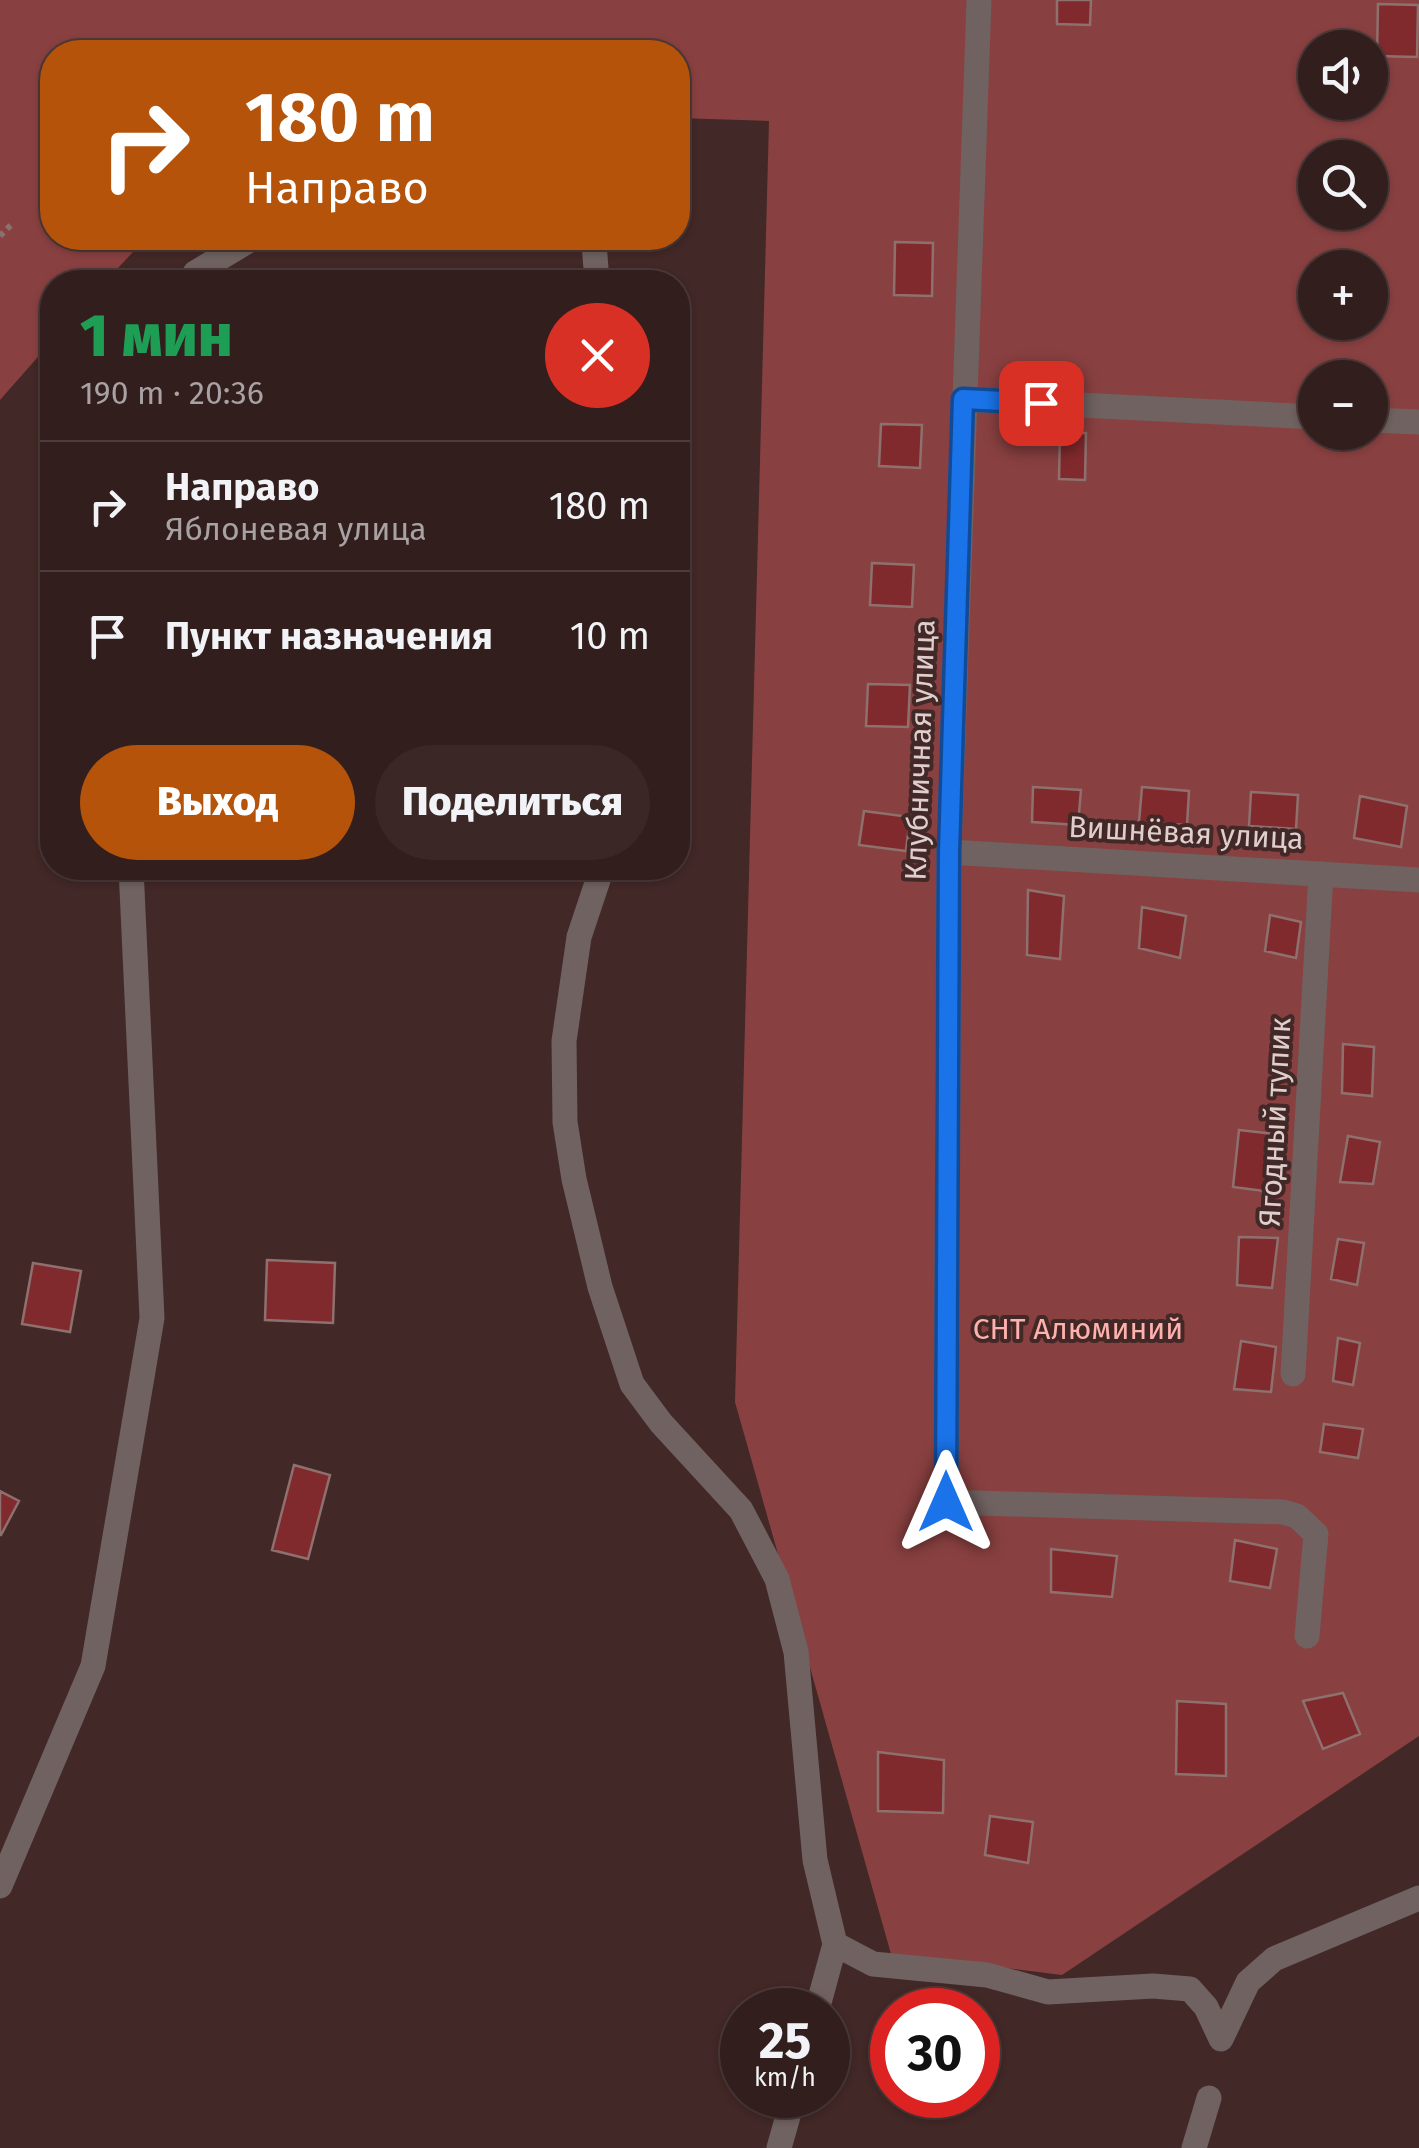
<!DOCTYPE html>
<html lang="ru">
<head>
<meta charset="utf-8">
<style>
  body { margin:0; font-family:"Fira Sans",sans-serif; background:#3a2726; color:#f1f3f6; height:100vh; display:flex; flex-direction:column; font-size:38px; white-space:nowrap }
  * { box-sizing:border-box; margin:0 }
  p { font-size:32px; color:#a8a2a4 }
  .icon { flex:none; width:55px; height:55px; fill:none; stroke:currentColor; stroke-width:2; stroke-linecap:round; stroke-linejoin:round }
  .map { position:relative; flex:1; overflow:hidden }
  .sheet { position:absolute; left:40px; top:270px; width:650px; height:610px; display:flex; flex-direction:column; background:#321e1d; border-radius:40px; box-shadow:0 2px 8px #0004,0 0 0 2px #4d3c3b }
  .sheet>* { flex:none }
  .hud { position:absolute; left:40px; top:40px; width:650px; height:210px; border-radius:40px; box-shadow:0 2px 8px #0004,0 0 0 2px #4d3c3b; background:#b45309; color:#fff; overflow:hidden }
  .buttons { position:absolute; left:1298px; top:30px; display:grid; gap:20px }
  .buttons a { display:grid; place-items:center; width:90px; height:90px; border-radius:50%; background:#321e1d; box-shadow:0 2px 8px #0004,0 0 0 2px #4d3c3b; font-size:50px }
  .speed { position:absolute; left:720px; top:1988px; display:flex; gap:20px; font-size:50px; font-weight:700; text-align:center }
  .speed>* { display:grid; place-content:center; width:130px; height:130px; border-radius:50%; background:#321e1d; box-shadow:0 2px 8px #0004,0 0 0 2px #4d3c3b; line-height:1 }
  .speed small { font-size:25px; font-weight:400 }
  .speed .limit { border:15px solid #d22; background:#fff; color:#111 }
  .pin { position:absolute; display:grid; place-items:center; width:85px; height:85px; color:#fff; margin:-42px; border-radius:20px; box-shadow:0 5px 15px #0006 }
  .me { position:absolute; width:110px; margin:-55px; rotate:0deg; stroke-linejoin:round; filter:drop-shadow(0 0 8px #0008) }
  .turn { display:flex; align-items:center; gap:35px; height:210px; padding:0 40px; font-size:45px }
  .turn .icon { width:130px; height:130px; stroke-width:2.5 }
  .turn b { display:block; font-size:70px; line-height:85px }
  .round { display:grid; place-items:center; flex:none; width:105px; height:105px; border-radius:52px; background:#3a2726 }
  .summary { display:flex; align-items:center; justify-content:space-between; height:170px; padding:0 40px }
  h1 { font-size:60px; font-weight:800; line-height:75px; color:#1e9e55 }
  .primary-button { display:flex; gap:20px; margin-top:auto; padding:20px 40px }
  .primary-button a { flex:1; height:115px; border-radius:60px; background:#b45309; color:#fff; font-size:40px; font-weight:800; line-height:115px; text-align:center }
  .primary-button a+a { background:#3a2726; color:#f1f3f6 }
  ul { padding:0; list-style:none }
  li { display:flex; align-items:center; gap:30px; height:130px; padding:0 40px; border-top:2px solid #4d3c3b }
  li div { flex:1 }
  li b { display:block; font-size:38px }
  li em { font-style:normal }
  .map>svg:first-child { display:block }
  .green { fill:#894040; fill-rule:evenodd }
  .building { fill:#812a2d; stroke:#8e706e; stroke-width:2.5 }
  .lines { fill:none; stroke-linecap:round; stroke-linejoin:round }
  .path { stroke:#887271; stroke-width:6; stroke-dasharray:5 5; stroke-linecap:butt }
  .minor { stroke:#6f6261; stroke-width:25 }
  .route-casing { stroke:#114b97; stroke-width:25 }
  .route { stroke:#1a73e8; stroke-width:18 }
  .labels { text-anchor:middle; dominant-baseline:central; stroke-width:8; stroke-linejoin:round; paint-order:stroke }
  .street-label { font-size:30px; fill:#dfcecc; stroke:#422827 }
  .park-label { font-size:30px; fill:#feb2ae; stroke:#422827 }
</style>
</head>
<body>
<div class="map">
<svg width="1419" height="2148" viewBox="0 0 1419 2148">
  <rect width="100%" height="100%" fill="#422827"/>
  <path class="green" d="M0,0H1419V1736L1062,1975L891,1954L735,1402L769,121L678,118V52H52V238H146L105,282H52V341L0,400ZM1315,48H1370V102H1315ZM1315,158H1370V212H1315ZM1315,268H1370V322H1315ZM1315,378H1370V432H1315Z"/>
  <path class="building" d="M1057,0H1091L1090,25L1057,24Z
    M1378,4L1418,5L1417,57L1377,56Z
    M895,242L933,243L932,296L894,295Z
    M881,424L922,425L920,468L879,466Z
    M1060,433H1086L1085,480L1059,479Z
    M872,563L914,565L912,607L870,605Z
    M868,684L910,685L908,727L866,726Z
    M1033,787L1081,790L1078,825L1032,822Z
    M1142,787L1189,791L1187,825L1139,822Z
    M1251,792L1298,795L1296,829L1249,826Z
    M1360,796L1407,806L1401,847L1354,838Z
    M864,811L910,817L906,851L859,845Z
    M1028,890L1064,896L1060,959L1027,955Z
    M1142,907L1186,916L1180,958L1139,948Z
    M1270,915L1301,922L1296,958L1265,951Z
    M1343,1044L1374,1047L1372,1096L1342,1093Z
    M1239,1130L1284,1135L1279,1193L1233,1187Z
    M1348,1136L1380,1142L1373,1184L1340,1182Z
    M1239,1237L1278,1238L1272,1288L1237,1285Z
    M1338,1239L1364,1243L1357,1285L1331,1279Z
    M267,1260L335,1263L333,1323L265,1320Z
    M33,1263L81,1271L70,1332L22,1324Z
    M1338,1338L1360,1343L1353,1385L1333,1381Z
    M1241,1341L1276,1347L1271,1392L1234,1389Z
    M1324,1424L1363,1429L1358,1458L1320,1452Z
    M294,1465L330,1475L308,1559L272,1550Z
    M0,1491L19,1501L1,1535H0Z
    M1235,1540L1277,1549L1270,1588L1230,1581Z
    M1051,1549L1117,1556L1112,1597L1051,1592Z
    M1343,1693L1360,1734L1323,1749L1303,1701Z
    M1177,1701L1226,1704V1776L1176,1774Z
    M878,1752L944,1760L943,1813L878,1811Z
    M990,1816L1033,1822L1028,1863L985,1855Z"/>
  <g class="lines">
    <path class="path" d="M0,236L11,225"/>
    <path class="minor" d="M979,0L949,852L946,1502L1283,1512L1297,1516L1316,1534L1307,1636
      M587,238L594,243L597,282
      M190,282L195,273L253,238
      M963,399L1315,417
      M1370,420L1419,422
      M949,852L1419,880
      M602,868L579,937L564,1041L565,1122L574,1179L600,1287L632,1384L661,1423L741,1510L777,1579L796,1652L815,1860L835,1944L817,2010
      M1293,1374L1321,874
      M0,1886L93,1666L152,1318L131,868
      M835,1944L873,1964L987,1975L1048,1992L1153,1986L1190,1989L1206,2007L1221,2039L1248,1982L1274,1959L1419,1898
      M779,2148L794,2095
      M1194,2148L1209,2098"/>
  </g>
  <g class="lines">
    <g class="route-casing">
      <path id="route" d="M946,1502L949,852L963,399L1041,403"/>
    </g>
    <use href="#route" class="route"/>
  </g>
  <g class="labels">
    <g class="street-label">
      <text transform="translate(920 750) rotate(-88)">Клубничная улица</text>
      <text transform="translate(1186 833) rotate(3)">Вишнёвая улица</text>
      <text transform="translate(1275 1122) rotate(-87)">Ягодный тупик</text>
    </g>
    <g class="park-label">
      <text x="1078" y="1329">СНТ Алюминий</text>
    </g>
  </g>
</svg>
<div class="buttons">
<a><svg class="icon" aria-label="sound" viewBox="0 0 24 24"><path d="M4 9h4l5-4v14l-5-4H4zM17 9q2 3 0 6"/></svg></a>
<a><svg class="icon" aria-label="search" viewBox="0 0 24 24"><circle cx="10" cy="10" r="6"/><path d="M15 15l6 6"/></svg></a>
<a>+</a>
<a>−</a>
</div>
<div class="speed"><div>25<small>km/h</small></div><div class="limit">30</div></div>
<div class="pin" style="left:1041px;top:403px;background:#d93025"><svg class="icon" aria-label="arrive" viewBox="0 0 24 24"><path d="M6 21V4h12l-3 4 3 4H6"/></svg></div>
<svg class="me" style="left:946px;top:1502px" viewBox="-20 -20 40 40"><path d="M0-17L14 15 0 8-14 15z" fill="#1a73e8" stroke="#fff" stroke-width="4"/></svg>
<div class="hud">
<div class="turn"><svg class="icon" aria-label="right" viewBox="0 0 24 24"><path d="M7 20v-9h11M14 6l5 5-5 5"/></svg><div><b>180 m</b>Направо</div></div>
</div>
<section class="sheet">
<div class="summary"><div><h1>1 мин</h1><p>190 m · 20:36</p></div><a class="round" style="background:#d93025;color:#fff"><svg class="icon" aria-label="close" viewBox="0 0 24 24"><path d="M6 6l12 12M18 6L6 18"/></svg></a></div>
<ul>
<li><svg class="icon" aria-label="right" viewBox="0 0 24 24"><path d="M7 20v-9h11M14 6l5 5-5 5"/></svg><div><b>Направо</b><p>Яблоневая улица</p></div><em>180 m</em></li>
<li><svg class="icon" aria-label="arrive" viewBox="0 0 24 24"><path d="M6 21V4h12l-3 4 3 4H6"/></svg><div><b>Пункт назначения</b></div><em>10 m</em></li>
</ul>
<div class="primary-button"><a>Выход</a><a>Поделиться</a></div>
</section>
</div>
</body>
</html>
